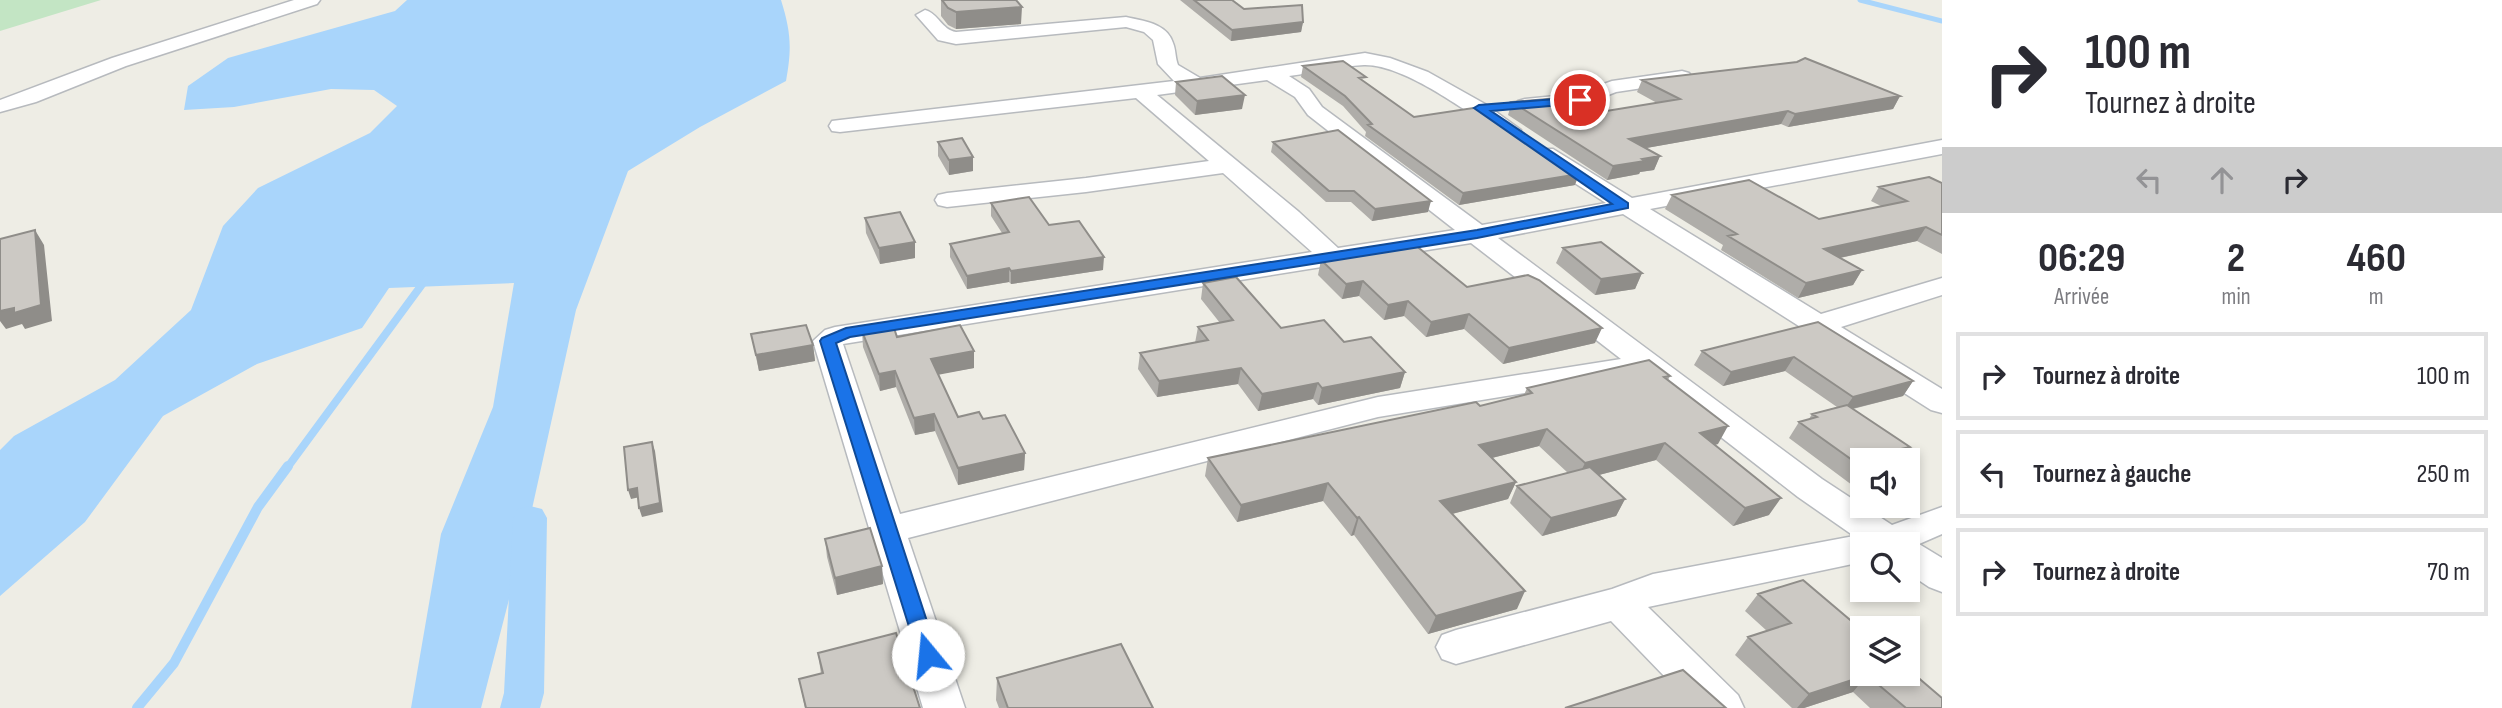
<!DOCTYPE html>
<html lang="fr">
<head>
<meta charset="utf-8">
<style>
  body { margin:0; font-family:"Sofia Sans Condensed",sans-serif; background:#f2f2f3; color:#2b2b33; height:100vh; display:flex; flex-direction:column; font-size:26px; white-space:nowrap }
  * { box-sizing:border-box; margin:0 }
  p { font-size:23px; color:#7c7c81 }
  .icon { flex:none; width:38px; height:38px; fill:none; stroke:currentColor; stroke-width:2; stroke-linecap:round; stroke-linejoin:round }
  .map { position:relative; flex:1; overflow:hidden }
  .drawer { display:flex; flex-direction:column; background:#fff; width:560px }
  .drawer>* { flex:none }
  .hud { background:#fff; color:#2b2b33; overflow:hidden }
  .buttons { position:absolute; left:1850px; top:448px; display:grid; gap:14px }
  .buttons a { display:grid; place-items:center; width:70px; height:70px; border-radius:0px; background:#fff; box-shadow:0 4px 10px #0003; font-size:35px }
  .pin { position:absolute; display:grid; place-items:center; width:60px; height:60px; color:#fff; margin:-30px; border:4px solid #fff; border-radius:50%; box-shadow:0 2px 7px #0007 }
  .me { position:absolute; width:77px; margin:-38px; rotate:343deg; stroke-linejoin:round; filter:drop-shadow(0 0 5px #0008) }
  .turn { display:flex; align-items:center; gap:24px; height:147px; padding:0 28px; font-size:32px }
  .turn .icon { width:91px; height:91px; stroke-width:2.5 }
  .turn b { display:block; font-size:49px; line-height:60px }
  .lanes { display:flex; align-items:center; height:66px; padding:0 28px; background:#0003; justify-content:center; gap:35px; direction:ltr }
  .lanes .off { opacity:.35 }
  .eta { display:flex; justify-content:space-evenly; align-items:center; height:119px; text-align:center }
  .eta b { font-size:42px; font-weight:700; line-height:49px }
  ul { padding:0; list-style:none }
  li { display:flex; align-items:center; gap:21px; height:88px; margin:0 14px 10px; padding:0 14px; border:4px solid #e1e1e2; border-radius:0px }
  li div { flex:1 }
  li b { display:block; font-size:26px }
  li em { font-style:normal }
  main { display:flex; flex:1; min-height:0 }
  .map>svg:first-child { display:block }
  .green { fill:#c3e5c4 }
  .water { fill:#a9d5fb }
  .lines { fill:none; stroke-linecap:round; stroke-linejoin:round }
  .stream-far2 { stroke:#a9d5fb; stroke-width:5 }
  .stream-far1 { stroke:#a9d5fb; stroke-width:8 }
  .stream { stroke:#a9d5fb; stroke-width:10 }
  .canal { fill:#a9d5fb; fill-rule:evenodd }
  .minor-casing { stroke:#b7babe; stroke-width:3 }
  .minor { fill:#fff; fill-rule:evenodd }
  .wall { fill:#afada9 }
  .shaded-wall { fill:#8f8d89 }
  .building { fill:#ccc9c4; stroke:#8f8d89; stroke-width:2 }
  .route { fill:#1a73e8; stroke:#114b97; stroke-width:2 }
</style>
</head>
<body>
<main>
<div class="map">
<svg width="1942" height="708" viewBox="0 0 1942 708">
  <rect width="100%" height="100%" fill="#eeede5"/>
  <path class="green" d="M0,0H101L0,31Z"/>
  <path class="water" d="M407,0H781C791,32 792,48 786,81L700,127L628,171L576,310L530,518L481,708H411L441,534L493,407L514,283L389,288L362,328L257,364L163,416L85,522L0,596V450L14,436L115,380L191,310L223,226L258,188L370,133L397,106L374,90L331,89L234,107L184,110L188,86L228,58L395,11Z"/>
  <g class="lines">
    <path class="stream-far2" d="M1860,0L1942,21"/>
    <path class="stream-far1" d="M287,468L426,279"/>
    <path class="stream" d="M137,708L174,663L258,507L288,466"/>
    <path class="canal" d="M530,506L542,509L547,518L544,693L540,708H500L504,693L513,518L518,509Z"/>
    <g class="minor-casing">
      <path id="minor" d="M294,0H320L317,4L126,66L36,102L0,112V100L112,58Z
        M925,10C938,13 942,30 956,32L1126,17C1143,21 1167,23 1173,43C1176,50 1175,58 1178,65L1200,78L1365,53L1390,58L1428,72L1485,104L1521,130L1518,135H1502C1469,113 1404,64 1364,65C1339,66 1313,73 1289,76L1309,89L1322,107L1482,225L1606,203L1537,159L1534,154L1537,149H1553L1632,198L1942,140V154L1650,209L1821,314L1942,278V295L1841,327L1942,389V413L1931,410L1623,214L1498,238L1822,479L1892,525L1942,507V534L1919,544L1942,558V592L1929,587L1908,573V544H1862V562L1648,607L1738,695L1744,708H1695L1611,621L1456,664L1442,659L1436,647L1442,635L1456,630L1612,589L1653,574L1854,536L1798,497L1636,371L1634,375L1623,377L1378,417L908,538L965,708H923L813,341L825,330L835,327L1312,252L1223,173L1086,192L947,207L938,205L935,200L938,195L947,193L1086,178L1209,161L1136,98L840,132L832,131L829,126L832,121L840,120L1174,81L1158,64L1153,40L1144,32L1126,27L956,44L938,40L916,15ZM1267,80L1295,97L1308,115L1455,230L1338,248L1299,212L1157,95ZM1471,243L1621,359L1378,397L900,514L843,344Z
        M1682,71L1689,73L1692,77L1689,81L1616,92L1580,106L1525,111L1518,109L1515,105L1518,101L1525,99L1576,94L1612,81Z"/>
    </g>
    <use href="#minor" class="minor"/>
  </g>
  <path class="wall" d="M941,0H1016L1021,24L956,29L948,25L941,16Z
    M1180,0H1232L1244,9L1303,22L1301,32L1231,41Z
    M1303,66L1365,82L1414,117L1575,185L1459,205L1365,136L1366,132L1343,106L1301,77Z
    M1642,80L1900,96L1893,109L1788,127L1781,124L1646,148L1660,156L1654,170L1640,172L1639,174L1607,180L1508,115L1512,102L1588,114L1657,103L1637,92Z
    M1176,82L1242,109L1195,115L1175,95Z
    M938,142L973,171L949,175L938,156Z
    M1273,142L1428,212L1372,221L1351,202H1326L1271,152Z
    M1942,183V254L1917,241L1840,258L1862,270L1853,285L1798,298L1721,250L1723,245L1665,209L1672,195L1819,219L1881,206L1871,201L1879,187Z
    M991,203L1049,225L1103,270L1011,284L1009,282L967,289L950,257V244L1002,233L991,216Z
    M865,218L915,242V258L880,264L866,233Z
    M1563,248L1642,273L1635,289L1595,295L1556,263Z
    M1321,260L1467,287L1595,343L1503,364L1464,329L1426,337L1404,316L1384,320L1359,296L1342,299L1318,275Z
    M1203,283L1281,328L1344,342L1405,372L1400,388L1318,405L1313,399L1258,411L1238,384L1157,397L1138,369L1140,353L1195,343L1198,327L1220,323L1201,299Z
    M1818,322L1913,381L1903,396L1853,409L1910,447L1905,453L1862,460V486L1856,488L1789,438L1799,422L1809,419L1812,414L1837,407L1785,371L1723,386L1694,365L1702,351Z
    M862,331L897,337L974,351V368L938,374L958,417L983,419L1025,453L1024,470L958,485L935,431L915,435L896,387L880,391L863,347Z
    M751,334L813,345L815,361L759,371Z
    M1670,376L1668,380L1718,444L1714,445L1769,515L1733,526L1656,460L1599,475L1625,499L1616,516L1542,536L1510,503L1517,486L1568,473L1539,446L1492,458L1516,482L1508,499L1452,514L1517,609L1428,634L1354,535L1351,536L1323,501L1237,522L1205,476L1208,458L1480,406L1524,395L1527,388Z
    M825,539L882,566L883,584L837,595L827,557Z
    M1758,594L1908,674L1942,708H1870L1853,692L1804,708H1792L1735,655L1748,637L1767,631L1745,611Z
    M818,653L920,708H805L799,679L821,674Z
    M997,678L1153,708H999L996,700Z"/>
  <path class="shaded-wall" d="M1022,7L1021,24L956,29V12Z
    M1303,22L1301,32L1231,41L1232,30Z
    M1245,95L1242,109L1195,115L1197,101Z
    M1900,96L1893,109L1788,127L1795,114Z
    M1788,111L1781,124L1624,152L1629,139Z
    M1660,156L1654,170L1640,172L1639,174L1607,180L1613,166Z
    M973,157V171L949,175V160Z
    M1579,174L1575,185L1459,205L1463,193Z
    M1431,201L1428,212L1372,221L1375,209Z
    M1926,227L1917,241L1816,263L1824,249Z
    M35,230L44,245L52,321L25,329L22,324L6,329L0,321V311L14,308Z
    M915,242V258L880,264L879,248Z
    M1104,257L1103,270L1011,284V271Z
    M1009,268V282L967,289V276Z
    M1862,270L1853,285L1798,298L1806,283Z
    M1642,273L1635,289L1595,295L1601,279Z
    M1363,281L1359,296L1342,299L1346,284Z
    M1408,301L1404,316L1384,320L1388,305Z
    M1469,314L1464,329L1426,337L1431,322Z
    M1602,328L1595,343L1503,364L1509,348Z
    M813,345L815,361L759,371L756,355Z
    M974,351V368L932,376L931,359Z
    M1794,357L1785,371L1723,386L1731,372Z
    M1241,368L1238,384L1157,397L1159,381Z
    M895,371L896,387L880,391L879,374Z
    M1405,372L1400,388L1318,405L1322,388Z
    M1913,381L1903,396L1843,411L1853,397Z
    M1318,383L1313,399L1258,411L1262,394Z
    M934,414L935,431L915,435L914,418Z
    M1728,426L1718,444L1690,451L1700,433Z
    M1547,429L1539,446L1472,463L1479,445Z
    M652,442L655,451L663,512L642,517L639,508Z
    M1665,443L1656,460L1576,481L1585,463Z
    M1025,453L1024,470L958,485V468Z
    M1914,458L1908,467V460Z
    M1862,480V486L1856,488Z
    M1516,482L1508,499L1433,519L1440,501Z
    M1328,483L1323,501L1237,522L1241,505Z
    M637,488L640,497L631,499L628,490Z
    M1781,498L1769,515L1733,526L1745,508Z
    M1625,499L1616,516L1542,536L1551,518Z
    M1359,517L1354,535L1351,536L1357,518Z
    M882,566L883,584L837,595L835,578Z
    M1525,591L1517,609L1428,634L1436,616Z
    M1867,675L1853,692L1804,708H1797L1809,694Z"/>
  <path class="building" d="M942,0H1016L1022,7L956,12L948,8Z
    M1194,0H1232L1244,9L1302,5L1303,22L1232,30Z
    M1805,58L1900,96L1795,114L1788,111L1629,139L1660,156L1642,159L1645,161L1613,166L1512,102L1559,98L1588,114L1680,99L1642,80L1797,62Z
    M1343,61L1366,77L1359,78L1414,117L1480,107L1579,174L1463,193L1368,125L1372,124L1345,96L1303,66Z
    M1222,76L1245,95L1197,101L1176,82Z
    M1338,130L1431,201L1375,209L1354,191H1329L1273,142Z
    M962,138L973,157L949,160L938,142Z
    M1929,177L1942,183V235L1926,227L1824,249L1862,270L1806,283L1728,236L1737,234L1672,195L1749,180L1819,219L1907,201L1879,187Z
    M1029,197L1049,225L1079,221L1104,257L1011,271L1009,268L967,276L950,244L1009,232L991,203Z
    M900,212L915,242L879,248L865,218Z
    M35,230L41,305L14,313V308L0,311V239Z
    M1601,242L1642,273L1601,279L1563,248Z
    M1414,244L1467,287L1528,275L1539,280L1602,328L1509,348L1469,314L1431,322L1408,301L1388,305L1363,281L1346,284L1321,260Z
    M1236,277L1281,328L1324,320L1344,342L1371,337L1405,372L1322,388L1318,383L1262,394L1241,368L1159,381L1140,353L1208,340L1198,327L1233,320L1203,283Z
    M1818,322L1913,381L1853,397L1794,357L1731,372L1702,351Z
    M806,325L813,345L756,355L751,334Z
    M893,325L897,337L960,325L974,351L931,359L958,417L979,412L983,419L1005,415L1025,453L958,468L934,414L914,418L895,371L879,374L862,331Z
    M1649,360L1670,376L1664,377L1728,426L1700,433L1781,498L1745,508L1665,443L1585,463L1547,429L1479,445L1516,482L1440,501L1525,591L1436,616L1359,517L1357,518L1328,483L1241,505L1208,458L1476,402L1480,406L1532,393L1527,388Z
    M1847,405L1910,447L1901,449L1914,458L1907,460H1862V467L1799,422L1817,417L1812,414Z
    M652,442L660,503L639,508L637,488L628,490L624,447Z
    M1590,467L1625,499L1551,518L1517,486Z
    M870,528L882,566L835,578L825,539Z
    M1803,580L1862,630V674H1908V669L1942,698V708H1906L1867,675L1809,694L1748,637L1791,623L1758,594Z
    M896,633L920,708H806L799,679L823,673L818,653Z
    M1121,644L1153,708H1008L997,678Z
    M1683,670L1726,708H1565Z"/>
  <path class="route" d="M1580,97L1584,98V103L1491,111L1628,203V208L1477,238L850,337L836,343L938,655L935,662L928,664L920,662L820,341L822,338L846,328L1477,230L1612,204L1474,108L1479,105Z"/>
</svg>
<div class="buttons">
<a><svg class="icon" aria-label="sound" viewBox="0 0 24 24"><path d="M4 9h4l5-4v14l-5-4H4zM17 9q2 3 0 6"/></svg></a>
<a><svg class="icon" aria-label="search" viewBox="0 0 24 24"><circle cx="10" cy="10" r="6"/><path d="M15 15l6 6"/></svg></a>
<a><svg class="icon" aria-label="layers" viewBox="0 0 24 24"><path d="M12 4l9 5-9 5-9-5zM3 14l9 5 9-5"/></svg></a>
</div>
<div class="pin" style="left:1580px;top:100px;background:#d93025"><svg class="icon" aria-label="arrive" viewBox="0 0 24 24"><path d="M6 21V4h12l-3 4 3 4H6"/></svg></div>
<svg class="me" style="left:928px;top:655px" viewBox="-20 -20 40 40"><circle r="19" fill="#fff"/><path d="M0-13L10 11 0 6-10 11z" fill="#1a73e8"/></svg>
</div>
<section class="drawer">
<div class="hud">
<div class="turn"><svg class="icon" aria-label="right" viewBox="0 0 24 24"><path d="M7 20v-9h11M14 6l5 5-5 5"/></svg><div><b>100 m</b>Tournez à droite</div></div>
<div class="lanes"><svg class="icon off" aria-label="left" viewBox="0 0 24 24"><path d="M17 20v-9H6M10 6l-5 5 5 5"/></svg><svg class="icon off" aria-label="ahead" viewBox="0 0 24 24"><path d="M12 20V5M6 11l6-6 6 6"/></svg><svg class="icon" aria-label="right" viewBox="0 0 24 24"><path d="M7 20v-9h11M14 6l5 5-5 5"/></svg></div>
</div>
<div class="eta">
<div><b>06:29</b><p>Arrivée</p></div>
<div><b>2</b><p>min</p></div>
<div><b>460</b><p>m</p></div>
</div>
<ul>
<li><svg class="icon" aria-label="right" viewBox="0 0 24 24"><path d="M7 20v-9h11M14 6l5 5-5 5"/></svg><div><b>Tournez à droite</b></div><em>100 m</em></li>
<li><svg class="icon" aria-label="left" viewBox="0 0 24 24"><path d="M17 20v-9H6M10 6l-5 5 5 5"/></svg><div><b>Tournez à gauche</b></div><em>250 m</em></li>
<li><svg class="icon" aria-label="right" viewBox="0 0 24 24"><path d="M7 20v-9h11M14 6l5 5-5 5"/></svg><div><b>Tournez à droite</b></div><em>70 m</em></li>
</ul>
</section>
</main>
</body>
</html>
